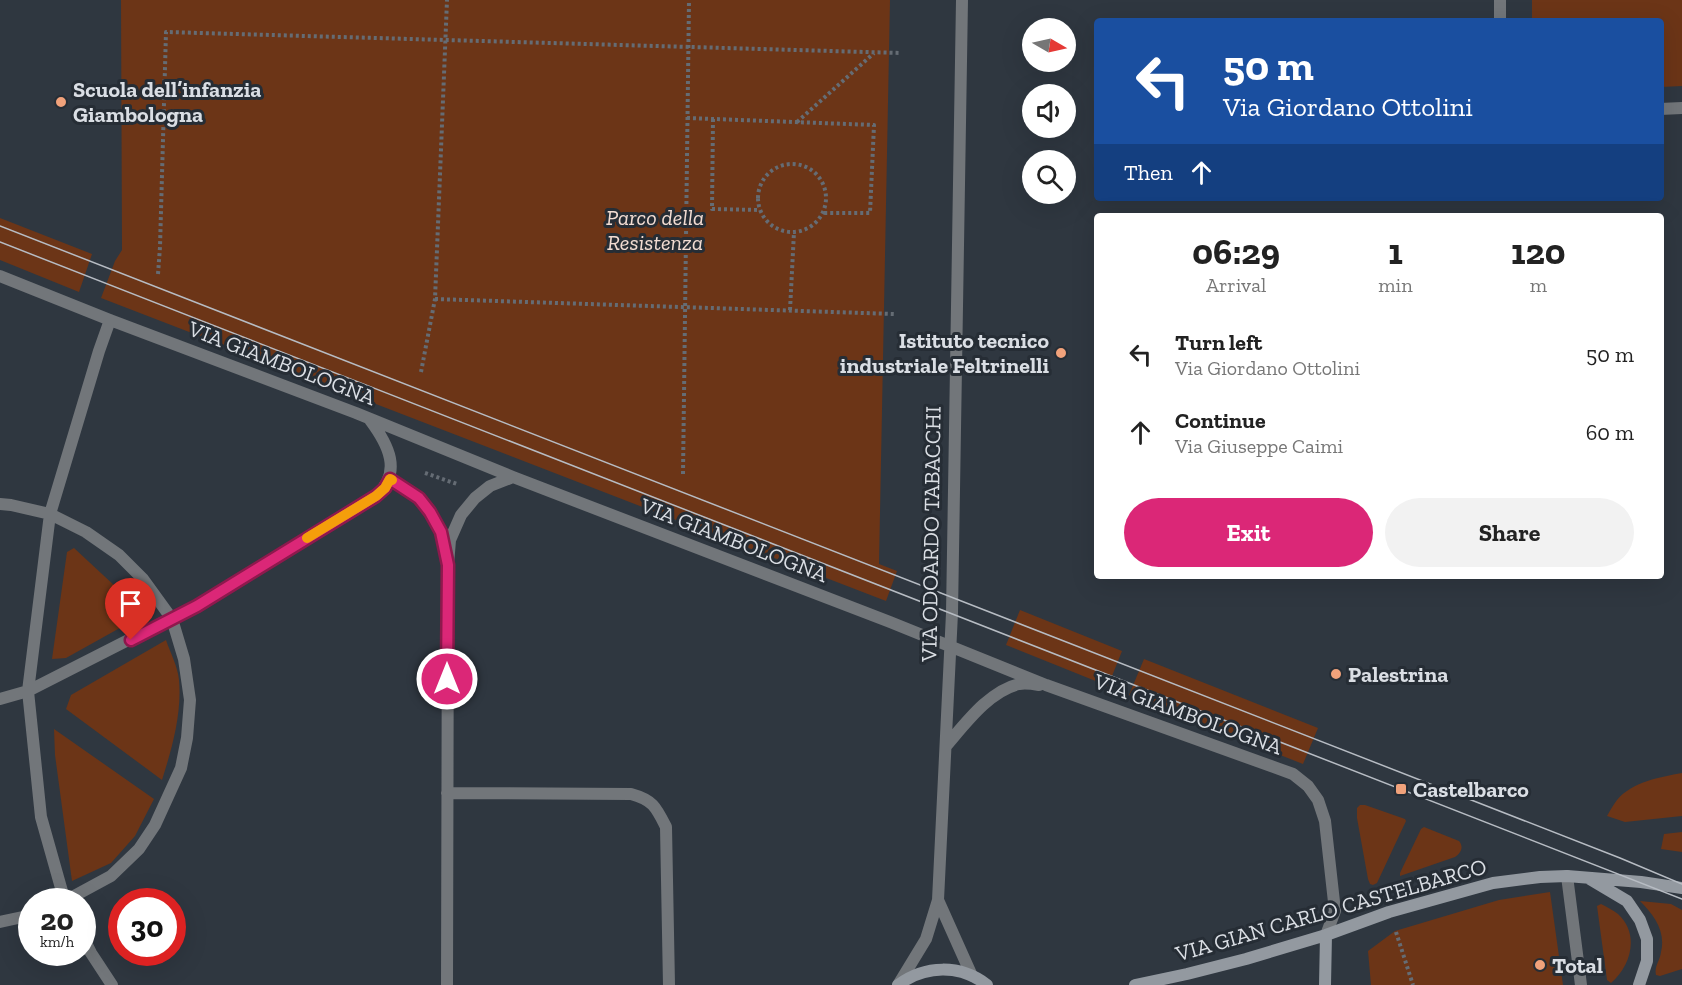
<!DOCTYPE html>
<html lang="en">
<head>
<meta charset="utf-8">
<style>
  body { margin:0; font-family:"Zilla Slab",serif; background:#f2f2f2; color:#222; height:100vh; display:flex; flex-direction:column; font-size:22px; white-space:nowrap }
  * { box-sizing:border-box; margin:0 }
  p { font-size:20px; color:#767676 }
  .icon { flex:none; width:33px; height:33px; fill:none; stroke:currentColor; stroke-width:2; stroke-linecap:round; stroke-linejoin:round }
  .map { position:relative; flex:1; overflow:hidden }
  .drawer { position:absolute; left:1094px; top:213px; width:570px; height:366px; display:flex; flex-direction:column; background:#fff; border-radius:6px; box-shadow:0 6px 24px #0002 }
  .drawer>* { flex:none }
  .guide { position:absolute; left:1094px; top:18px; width:570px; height:183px; border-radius:6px; box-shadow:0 6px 24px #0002; background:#1a4fa0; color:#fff; overflow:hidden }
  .needle { width:39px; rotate:99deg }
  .tools { position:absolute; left:1022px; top:18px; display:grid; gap:12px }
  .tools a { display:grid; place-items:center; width:54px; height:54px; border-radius:50%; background:#fff; box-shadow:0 6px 24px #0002; font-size:30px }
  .speed { position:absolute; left:18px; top:888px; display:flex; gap:12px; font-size:30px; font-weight:700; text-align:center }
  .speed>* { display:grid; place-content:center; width:78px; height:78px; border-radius:50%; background:#fff; box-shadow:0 6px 24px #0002; line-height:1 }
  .speed small { font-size:15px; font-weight:400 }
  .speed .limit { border:9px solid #d22; background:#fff; color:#111 }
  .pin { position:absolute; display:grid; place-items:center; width:51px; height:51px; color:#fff; margin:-62px -26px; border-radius:50% 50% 50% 0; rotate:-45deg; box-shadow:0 0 6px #0007 }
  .pin .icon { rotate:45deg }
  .me { position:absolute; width:66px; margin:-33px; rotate:0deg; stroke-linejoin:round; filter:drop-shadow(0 0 4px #0008) }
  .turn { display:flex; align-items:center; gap:21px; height:126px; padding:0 30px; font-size:27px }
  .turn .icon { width:78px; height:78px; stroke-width:2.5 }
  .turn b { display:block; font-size:42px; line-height:51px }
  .then { display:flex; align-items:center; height:57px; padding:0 30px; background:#0003; gap:12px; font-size:22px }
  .eta { display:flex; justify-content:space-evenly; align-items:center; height:102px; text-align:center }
  .eta b { font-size:36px; font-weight:700; line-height:42px }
  .primary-button { display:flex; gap:12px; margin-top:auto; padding:12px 30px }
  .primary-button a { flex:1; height:69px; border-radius:36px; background:#db2777; color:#fff; font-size:24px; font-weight:700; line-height:69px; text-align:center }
  .primary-button a+a { background:#f2f2f2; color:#222 }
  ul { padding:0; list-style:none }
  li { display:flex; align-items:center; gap:18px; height:78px; padding:0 30px }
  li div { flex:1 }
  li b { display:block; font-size:22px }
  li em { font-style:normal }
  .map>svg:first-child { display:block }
  .green { fill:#6c3517 }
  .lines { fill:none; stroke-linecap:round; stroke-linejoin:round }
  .path { stroke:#656c74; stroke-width:4; stroke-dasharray:3 3; stroke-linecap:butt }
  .service { stroke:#72767a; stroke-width:12 }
  .minor { stroke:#72767a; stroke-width:12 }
  .secondary { stroke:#9399a0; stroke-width:12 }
  .tram { stroke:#b7bcc3; stroke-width:1.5 }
  .route-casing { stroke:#8e194d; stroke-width:15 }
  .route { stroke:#db2777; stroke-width:10 }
  .slow { stroke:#f59e0b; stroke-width:10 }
  .poi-dot { fill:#f1a27b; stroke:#262d35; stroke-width:2 }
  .labels { text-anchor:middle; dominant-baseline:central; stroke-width:6; stroke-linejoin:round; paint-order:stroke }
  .poi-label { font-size:22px; font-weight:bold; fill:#dadee4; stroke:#262d35; text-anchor:start }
  .park-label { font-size:22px; font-style:italic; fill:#f3ddd3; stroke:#262d35 }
  .street-label { font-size:22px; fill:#dadee4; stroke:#262d35 }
</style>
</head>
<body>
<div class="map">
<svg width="1682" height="985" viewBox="0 0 1682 985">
  <rect width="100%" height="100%" fill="#2f3740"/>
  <path class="green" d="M121,0H890L879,564L897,571L886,601L101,298L115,261L122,250Z
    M1532,0H1682V86L1661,87L1660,21H1532Z
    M0,218L92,254L79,292L0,260Z
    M74,548L145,614L66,658L52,659L67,552Z
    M1020,610L1122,651L1108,686L1006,645Z
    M166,640C170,652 178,667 179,680C182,714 172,748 162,780L66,709L71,695Z
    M1144,659L1318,728L1303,764L1129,695Z
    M54,729L154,799L135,836L111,863L72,881L55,755Z
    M1682,773V816L1625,822L1607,816C1610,811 1613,805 1617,800C1632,782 1660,777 1682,773Z
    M1360,805H1365L1405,819L1406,821L1377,883L1373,885L1370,884L1368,879L1357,818V808Z
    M1424,827L1459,841C1464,847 1461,853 1455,857L1400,876V873L1421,829Z
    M1682,832V852L1661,849L1664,834Z
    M1550,892L1563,985H1371L1368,951L1395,931L1499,900Z
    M1640,901L1671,904L1682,910V969L1660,976L1656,975C1654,966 1660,961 1661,952C1666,931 1654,915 1640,901Z
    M1601,904C1607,907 1613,910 1618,914C1640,934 1631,966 1611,983L1607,980L1597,906Z"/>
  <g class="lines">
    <path class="path" d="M687,118L874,125L870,213H822
      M713,119L712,209L760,210
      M797,122L874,53
      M758 198a34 34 0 1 1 68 0a34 34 0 1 1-68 0Z
      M158,274L160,247L166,32L901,53
      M435,299L894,314
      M790,310L794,232
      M421,372L435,299L447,0
      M425,473L457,484
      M683,474L689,0
      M1396,932L1413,985"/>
    <path class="service" d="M1567,876L1581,985"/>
    <path class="minor" d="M1500,21V0
      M1660,109L1682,108
      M0,276L110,320L356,413L513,477L890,622L1046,685L1293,774L1308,786L1318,800L1325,821L1335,911L1326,935
      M390,479C399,485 410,490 419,498C435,512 441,533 446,554
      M0,504L11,505L50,514L86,532L119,555L143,579L172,619L184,659L190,700L187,738L181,768L155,825L139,849L111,876L63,902
      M0,699L28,691L197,605L376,496C403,472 388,444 370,420
      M946,746C965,724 989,691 1019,684C1025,683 1033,684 1039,685
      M447,793L631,794C653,800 656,807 666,827L669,985
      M938,900L972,976
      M65,902L41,817L28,691L50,514L99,351L110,320
      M0,922L32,915
      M82,935L91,953L112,985
      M447,985L448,565L450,540L461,515L475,498L490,486L513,477
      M898,985L926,939L938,900L952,613L962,0"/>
    <path class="secondary" d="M1590,879L1627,901L1640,920L1647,939V961L1639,985
      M898,985C925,965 960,964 987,985
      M1135,985L1187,974L1246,959L1326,935L1389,912L1493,883L1540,877L1567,876L1641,882L1682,888
      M1325,985L1326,935"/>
    <path class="tram" d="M0,226L1620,858L1682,884
      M0,242L1682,899"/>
  </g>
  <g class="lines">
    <g class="route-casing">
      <path id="route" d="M131,640L197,606L376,496L385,488L390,479L419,498L430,512L441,532L448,565L447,679"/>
    </g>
    <use href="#route" class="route"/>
    <path class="slow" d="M307,538L376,496L385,488L390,479L392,480"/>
  </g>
  <g class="poi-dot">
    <circle cx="61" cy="102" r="6"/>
    <circle cx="1061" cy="353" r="6"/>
    <circle cx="1336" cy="674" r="6"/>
    <rect x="1395" y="783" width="12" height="12" rx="3"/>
    <circle cx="1540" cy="965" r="6"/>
  </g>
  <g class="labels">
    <g class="poi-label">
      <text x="73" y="89">Scuola dell’infanzia<tspan x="73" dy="25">Giambologna</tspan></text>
      <text x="1049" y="340" text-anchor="end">Istituto tecnico<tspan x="1049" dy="25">industriale Feltrinelli</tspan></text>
      <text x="1348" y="674">Palestrina</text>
      <text x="1413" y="789">Castelbarco</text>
      <text x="1552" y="965">Total</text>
    </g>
    <g class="park-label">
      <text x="655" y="217">Parco della<tspan x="655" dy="25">Resistenza</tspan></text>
    </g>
    <g class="street-label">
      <text transform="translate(282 363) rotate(21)">VIA GIAMBOLOGNA</text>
      <text transform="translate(931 534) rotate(-89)">VIA ODOARDO TABACCHI</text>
      <text transform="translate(734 540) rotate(21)">VIA GIAMBOLOGNA</text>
      <text transform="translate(1188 714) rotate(20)">VIA GIAMBOLOGNA</text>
      <text transform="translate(1331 910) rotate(-16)">VIA GIAN CARLO CASTELBARCO</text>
    </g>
  </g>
</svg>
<div class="tools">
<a><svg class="needle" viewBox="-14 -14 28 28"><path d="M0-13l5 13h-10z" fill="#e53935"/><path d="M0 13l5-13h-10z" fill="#767676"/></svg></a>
<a><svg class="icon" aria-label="sound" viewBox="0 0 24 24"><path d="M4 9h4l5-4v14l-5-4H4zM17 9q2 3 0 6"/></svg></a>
<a><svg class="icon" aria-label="search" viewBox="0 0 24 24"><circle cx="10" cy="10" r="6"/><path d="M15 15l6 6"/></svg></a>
</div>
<div class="speed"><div>20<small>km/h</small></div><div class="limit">30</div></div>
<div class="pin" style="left:131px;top:640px;background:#d93025"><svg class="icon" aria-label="arrive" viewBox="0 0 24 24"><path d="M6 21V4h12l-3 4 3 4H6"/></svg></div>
<svg class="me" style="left:447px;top:679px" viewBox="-20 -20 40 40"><circle r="17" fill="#db2777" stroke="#fff" stroke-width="3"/><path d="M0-11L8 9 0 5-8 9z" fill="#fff"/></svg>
<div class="guide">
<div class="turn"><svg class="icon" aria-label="left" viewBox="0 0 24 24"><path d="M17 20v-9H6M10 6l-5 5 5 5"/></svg><div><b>50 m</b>Via Giordano Ottolini</div></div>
<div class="then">Then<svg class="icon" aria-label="ahead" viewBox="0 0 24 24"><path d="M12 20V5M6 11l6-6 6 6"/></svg></div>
</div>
<section class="drawer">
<div class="eta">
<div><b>06:29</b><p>Arrival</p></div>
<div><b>1</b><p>min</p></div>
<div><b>120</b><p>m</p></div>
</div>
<ul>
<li><svg class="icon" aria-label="left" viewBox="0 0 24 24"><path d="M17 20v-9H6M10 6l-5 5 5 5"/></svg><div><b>Turn left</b><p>Via Giordano Ottolini</p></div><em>50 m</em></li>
<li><svg class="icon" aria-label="ahead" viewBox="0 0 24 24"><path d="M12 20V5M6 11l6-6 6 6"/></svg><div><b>Continue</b><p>Via Giuseppe Caimi</p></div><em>60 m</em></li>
</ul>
<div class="primary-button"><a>Exit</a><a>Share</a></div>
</section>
</div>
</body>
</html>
